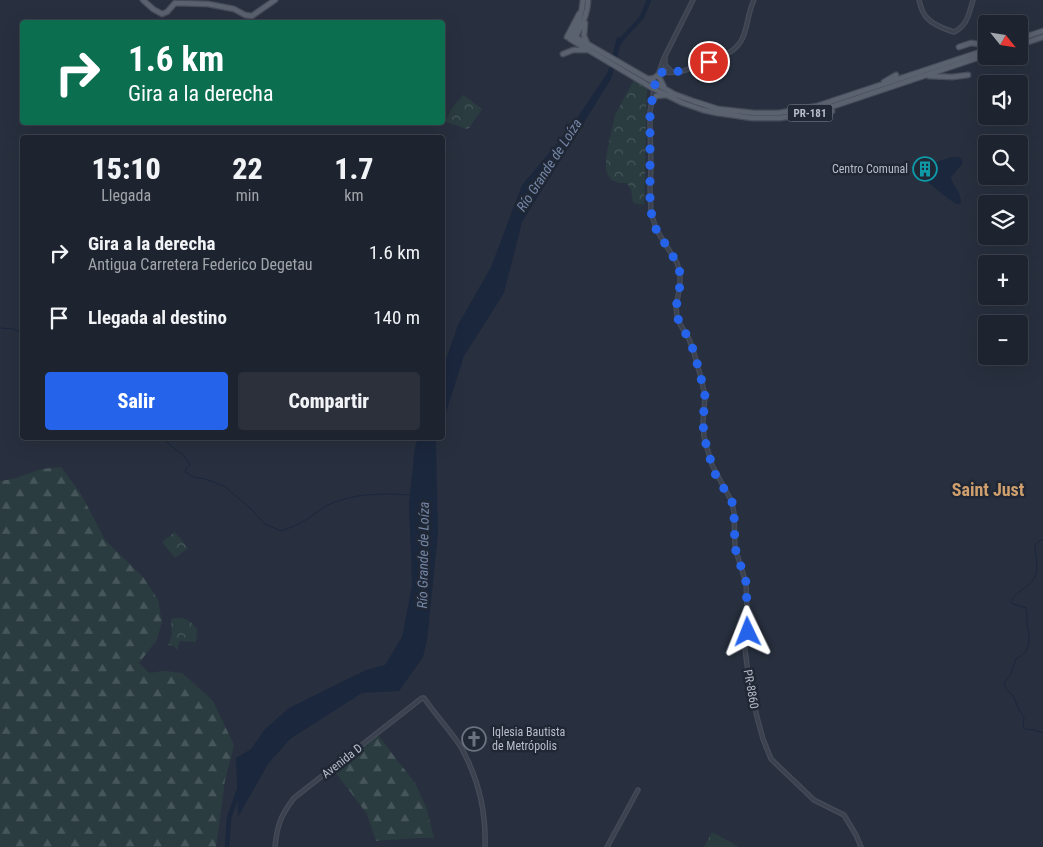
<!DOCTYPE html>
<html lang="es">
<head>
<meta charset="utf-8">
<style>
  body { margin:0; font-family:"Roboto Condensed",sans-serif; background:#2b303b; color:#f1f3f6; height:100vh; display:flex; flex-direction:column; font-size:19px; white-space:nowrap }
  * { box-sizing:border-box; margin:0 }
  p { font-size:16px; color:#a1a4aa }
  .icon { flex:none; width:28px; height:28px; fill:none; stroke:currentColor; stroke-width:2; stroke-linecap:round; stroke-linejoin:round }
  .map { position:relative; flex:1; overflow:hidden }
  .sheet { position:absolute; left:20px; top:135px; width:425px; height:305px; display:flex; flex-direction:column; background:#1e242f; border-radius:5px; box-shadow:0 5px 20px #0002,0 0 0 1px #3c414b }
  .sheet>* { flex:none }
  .hud { position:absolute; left:20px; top:20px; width:425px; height:105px; border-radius:5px; box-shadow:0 5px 20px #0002,0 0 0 1px #3c414b; background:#0b6e4f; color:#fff; overflow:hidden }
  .needle { width:32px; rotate:120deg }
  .controls { position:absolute; left:978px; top:15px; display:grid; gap:10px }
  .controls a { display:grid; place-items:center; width:50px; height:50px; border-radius:5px; background:#1e242f; box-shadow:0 5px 20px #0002,0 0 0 1px #3c414b; font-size:25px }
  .pin { position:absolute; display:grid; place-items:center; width:42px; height:42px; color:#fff; margin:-21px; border:2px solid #fff; border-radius:50%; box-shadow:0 1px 5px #0007 }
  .me { position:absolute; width:55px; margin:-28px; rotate:358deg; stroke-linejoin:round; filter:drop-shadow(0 0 4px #0008) }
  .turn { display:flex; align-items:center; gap:18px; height:105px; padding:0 25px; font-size:22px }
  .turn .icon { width:65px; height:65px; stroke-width:2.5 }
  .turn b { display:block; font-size:35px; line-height:42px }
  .eta { display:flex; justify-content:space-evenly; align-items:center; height:85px; text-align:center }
  .eta b { font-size:30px; font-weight:800; line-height:35px }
  .primary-button { display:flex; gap:10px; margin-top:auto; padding:10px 25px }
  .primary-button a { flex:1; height:58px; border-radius:5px; background:#2563eb; color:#fff; font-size:20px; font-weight:800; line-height:58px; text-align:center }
  .primary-button a+a { background:#2b303b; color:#f1f3f6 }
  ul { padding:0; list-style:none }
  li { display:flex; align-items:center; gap:15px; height:65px; padding:0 25px }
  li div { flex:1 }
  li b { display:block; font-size:19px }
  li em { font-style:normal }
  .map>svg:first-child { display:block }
  .forest { fill:url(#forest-firs) }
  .park { fill:url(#park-crowns) }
  .garden { fill:#2a3c40 }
  .water { fill:#1b273d }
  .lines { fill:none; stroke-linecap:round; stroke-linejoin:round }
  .stream { stroke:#1b273d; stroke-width:1 }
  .river { stroke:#1b273d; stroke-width:4.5 }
  .minor-casing { stroke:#454b59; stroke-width:5.5 }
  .major-casing { stroke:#454b59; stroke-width:7 }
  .minor { stroke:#3c424f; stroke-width:3 }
  .major { stroke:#5a616f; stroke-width:4.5 }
  .route { stroke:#2563eb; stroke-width:9; stroke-dasharray:0 16.2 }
  .labels { text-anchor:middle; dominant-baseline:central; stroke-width:5; stroke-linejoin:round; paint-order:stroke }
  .shield { fill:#202735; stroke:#8a919d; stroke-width:1 }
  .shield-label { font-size:11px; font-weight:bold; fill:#b8beca }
  .poi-label { font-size:12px; fill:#b8beca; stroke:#202735; text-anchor:end }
  .street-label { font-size:12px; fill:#b8beca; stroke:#202735 }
  .water-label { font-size:14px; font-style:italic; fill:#7486a6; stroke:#202735 }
  .district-label { font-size:18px; font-weight:bold; fill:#cf9f6e; stroke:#202735 }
</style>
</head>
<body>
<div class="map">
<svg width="1043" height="847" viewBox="0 0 1043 847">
  <defs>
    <pattern id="forest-firs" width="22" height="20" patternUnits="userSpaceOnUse" patternTransform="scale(1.25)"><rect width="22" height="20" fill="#2a3c40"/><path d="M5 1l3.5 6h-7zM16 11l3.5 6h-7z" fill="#47565a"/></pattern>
    <pattern id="park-crowns" width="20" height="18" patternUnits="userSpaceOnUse" patternTransform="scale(1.25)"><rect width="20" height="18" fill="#2a3c40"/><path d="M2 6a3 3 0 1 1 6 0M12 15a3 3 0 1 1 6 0" fill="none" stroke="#47565a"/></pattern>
  </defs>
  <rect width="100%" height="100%" fill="#28303f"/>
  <path class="forest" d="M61,467L81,494L105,540L143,577L158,600L162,623L156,641L139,663L149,673L165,671L182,673L189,679L213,701L234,745L225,780L216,847H0V481L13,479L42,469Z
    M377,734L415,783L426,807L434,838H416L376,841L367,814L333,769Z"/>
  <path class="park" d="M634,80L647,88C645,127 646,166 644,205L633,203L631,190L627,183H620L612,180L608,175L606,169V157L615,115Z
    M463,95L482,109L469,128L467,129L446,122V120L452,108Z
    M175,532L188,548L175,558L162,542Z
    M174,618C186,617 190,620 197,629L196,642L180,641L177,651L174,646L168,645L172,635L171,620Z
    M712,832L739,847H704Z"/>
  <path class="garden" d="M711,837L729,847H707Z"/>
  <path class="water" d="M617,37L622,39L611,79L522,222L504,293L464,356L443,422V368L458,325L491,267L522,185L571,127L608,72Z
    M952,157H959L962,160V164L951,177C953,188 961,190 961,203L960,204H956C948,198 929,185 925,178C927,163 939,161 952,157Z
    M418,438H437L436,441L438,534L427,641L423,657L399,691L362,693L290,739L268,764L238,817L236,758L251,749L265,729L289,708L366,670L385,665L402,637L412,585L409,503L415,447Z"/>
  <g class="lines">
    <path class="stream" d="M0,328L14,329L22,333
      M163,438C170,447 186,454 190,465L186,468L185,472L193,477L205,479L224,486L251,509L265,524L281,531C288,528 296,526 302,522C311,517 319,510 328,505C354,493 382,493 411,495
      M1043,539L1038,542L1035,545C1035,554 1038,565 1036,574C1033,586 1016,590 1011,602L1013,604L1026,608C1028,614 1026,619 1027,624C1030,640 1032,650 1016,659L1011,674L1005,681L1004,684L1006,689L1013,695L1019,710L1024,717L1023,727L1026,729L1034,730L1043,733"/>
    <path class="river" d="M619,43L622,39L642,17L649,0
      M227,847L229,818L238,792"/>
    <g class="minor-casing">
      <path id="minor" d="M693,0L664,58L655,84L652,101L650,111V124L651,168L650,188L651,212L656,229L677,263L680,273V285L676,307L677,316L680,324L689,339L694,353L701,378L705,396L703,422L704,437L712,465L732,502L734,513L735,548L746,583L748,633L745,649L749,681L757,717L763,739L771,759L814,800L844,815L856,835L861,847
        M919,0C920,4 921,8 923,12C928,23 944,29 954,32C968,25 969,13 973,0
        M665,59V65L672,72
        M659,72C666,72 672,73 679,72C685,71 691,68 697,66C713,60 736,55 743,37C748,25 748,12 754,0
        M275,847C277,825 281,815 294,798L422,698H424C435,714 448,728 459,744C463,749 465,756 468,761C481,789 486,817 485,847
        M607,847L638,790"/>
    </g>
    <g class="major-casing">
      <path id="major" d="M143,0L153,9L162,14L167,12L175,3L208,4L234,9L245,15L252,16L275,0
        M583,0C582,15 577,26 570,39L654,89L683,103L703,110L717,113L752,118H780L816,112L986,55
        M585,23L584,36L588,45
        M572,35L674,94L693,101L718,109L754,113H779L817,106L986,50
        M567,37L579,14
        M1019,39L1043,31
        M574,40C581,27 588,14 588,0
        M1019,45L1043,37
        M959,47L971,43L986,45
        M563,54L573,50H586
        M929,76L952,77L968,75
        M648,79L654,78L658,75L665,89
        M884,82L896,75
        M652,101L656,96L666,95
        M822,111H832"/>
    </g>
    <use href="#minor" class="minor"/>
    <use href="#major" class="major"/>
  </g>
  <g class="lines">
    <path class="route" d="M709,62C691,68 678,74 659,72L655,84L650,111V200L651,212L656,229L677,263L680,273V285L676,308L677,316L680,324L689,339L694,352L701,378L705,396L703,422L704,437L714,472L732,502L734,513L735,548L746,582L748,632"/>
  </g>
  <defs>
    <g id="building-ring" transform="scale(1.25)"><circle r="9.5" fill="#202735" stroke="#0f9aa8" stroke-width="1.5"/><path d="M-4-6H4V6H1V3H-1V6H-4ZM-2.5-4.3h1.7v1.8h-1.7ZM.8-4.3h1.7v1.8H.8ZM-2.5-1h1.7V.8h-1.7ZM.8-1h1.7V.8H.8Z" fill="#0f9aa8"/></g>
    <g id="church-ring" transform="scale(1.25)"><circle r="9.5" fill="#202735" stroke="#6b7280" stroke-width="1.5"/><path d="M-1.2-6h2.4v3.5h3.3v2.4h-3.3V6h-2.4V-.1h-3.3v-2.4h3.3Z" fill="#6b7280"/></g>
  </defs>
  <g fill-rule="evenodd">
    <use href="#building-ring" x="925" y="169"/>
    <use href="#church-ring" x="474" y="739"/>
  </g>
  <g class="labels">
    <rect class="shield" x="787.5" y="104.5" width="45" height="17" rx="4"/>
    <g class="shield-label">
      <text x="810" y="113">PR-181</text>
    </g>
    <g class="poi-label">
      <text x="908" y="169">Centro Comunal</text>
      <text x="492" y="732" text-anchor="start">Iglesia Bautista<tspan x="492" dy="14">de Metrópolis</tspan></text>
    </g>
    <g class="street-label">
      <text transform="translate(751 689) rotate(80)">PR-8860</text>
      <text transform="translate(342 761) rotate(-38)">Avenida D</text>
    </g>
    <g class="water-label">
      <text transform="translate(549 165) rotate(-57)">Río Grande de Loíza</text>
      <text transform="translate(423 555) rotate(-89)">Río Grande de Loíza</text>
    </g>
    <g class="district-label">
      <text x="988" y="489">Saint Just</text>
    </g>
  </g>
</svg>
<div class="controls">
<a><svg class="needle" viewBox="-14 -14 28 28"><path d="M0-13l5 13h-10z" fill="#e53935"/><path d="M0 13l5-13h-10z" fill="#a1a4aa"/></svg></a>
<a><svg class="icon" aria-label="sound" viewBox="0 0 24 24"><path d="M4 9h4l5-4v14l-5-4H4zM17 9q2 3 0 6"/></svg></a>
<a><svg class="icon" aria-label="search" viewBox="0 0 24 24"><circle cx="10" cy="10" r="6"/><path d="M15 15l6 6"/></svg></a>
<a><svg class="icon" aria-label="layers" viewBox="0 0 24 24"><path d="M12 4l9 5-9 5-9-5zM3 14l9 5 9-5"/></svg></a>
<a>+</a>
<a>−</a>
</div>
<div class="pin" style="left:709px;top:62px;background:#d93025"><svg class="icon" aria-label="arrive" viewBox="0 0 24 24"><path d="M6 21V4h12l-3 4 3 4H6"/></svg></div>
<svg class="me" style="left:748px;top:632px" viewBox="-20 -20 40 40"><path d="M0-17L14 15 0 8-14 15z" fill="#2563eb" stroke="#fff" stroke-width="4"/></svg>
<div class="hud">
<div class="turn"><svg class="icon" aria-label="right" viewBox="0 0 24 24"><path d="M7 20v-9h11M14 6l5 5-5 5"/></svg><div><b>1.6 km</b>Gira a la derecha</div></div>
</div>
<section class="sheet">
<div class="eta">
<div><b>15:10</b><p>Llegada</p></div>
<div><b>22</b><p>min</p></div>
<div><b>1.7</b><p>km</p></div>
</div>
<ul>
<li><svg class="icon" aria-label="right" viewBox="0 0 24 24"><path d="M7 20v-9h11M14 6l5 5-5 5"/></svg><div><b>Gira a la derecha</b><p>Antigua Carretera Federico Degetau</p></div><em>1.6 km</em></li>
<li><svg class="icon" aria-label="arrive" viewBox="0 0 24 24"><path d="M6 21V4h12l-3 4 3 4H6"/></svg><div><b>Llegada al destino</b></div><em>140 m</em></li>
</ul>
<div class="primary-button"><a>Salir</a><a>Compartir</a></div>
</section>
</div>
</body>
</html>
